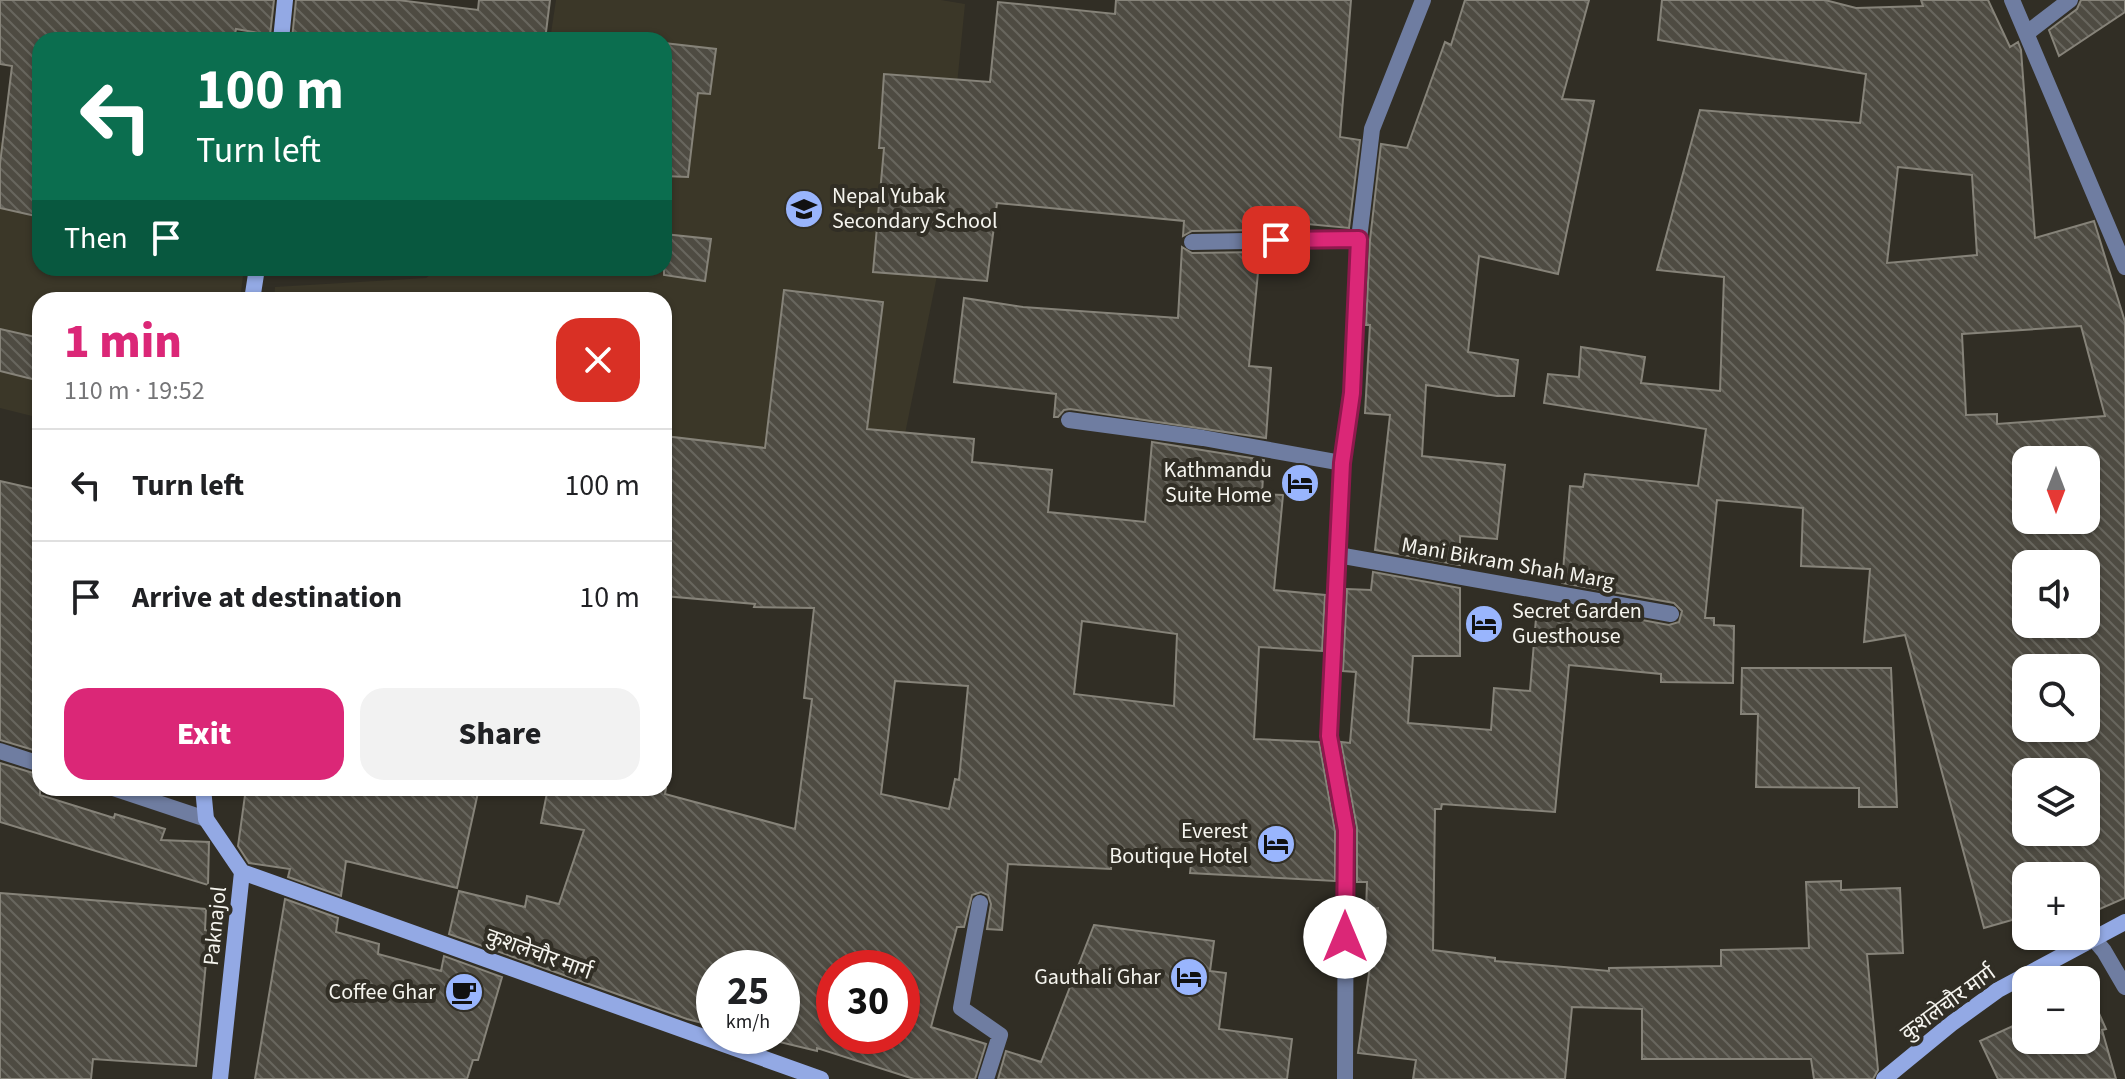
<!DOCTYPE html>
<html lang="en">
<head>
<meta charset="utf-8">
<style>
  body { margin:0; font-family:"Source Sans 3","Noto Sans Devanagari",sans-serif; background:#f2f2f2; color:#202124; height:100vh; display:flex; flex-direction:column; font-size:30px; white-space:nowrap }
  * { box-sizing:border-box; margin:0 }
  p { font-size:26px; color:#757577 }
  .icon { flex:none; width:44px; height:44px; fill:none; stroke:currentColor; stroke-width:2; stroke-linecap:round; stroke-linejoin:round }
  .map { position:relative; flex:1; overflow:hidden }
  .sheet { position:absolute; left:32px; top:292px; width:640px; height:504px; display:flex; flex-direction:column; background:#fff; border-radius:24px; box-shadow:0 2px 6px #0004 }
  .sheet>* { flex:none }
  .banner { position:absolute; left:32px; top:32px; width:640px; height:244px; border-radius:24px; box-shadow:0 2px 6px #0004; background:#0b6e4f; color:#fff; overflow:hidden }
  .needle { width:52px; rotate:180deg }
  .controls { position:absolute; left:2012px; top:446px; display:grid; gap:16px }
  .controls a { display:grid; place-items:center; width:88px; height:88px; border-radius:16px; background:#fff; box-shadow:0 2px 6px #0004; font-size:40px }
  .speed { position:absolute; left:696px; top:950px; display:flex; gap:16px; font-size:40px; font-weight:700; text-align:center }
  .speed>* { display:grid; place-content:center; width:104px; height:104px; border-radius:50%; background:#fff; box-shadow:0 2px 6px #0004; line-height:1 }
  .speed small { font-size:20px; font-weight:400 }
  .speed .limit { border:12px solid #d22; background:#fff; color:#111 }
  .pin { position:absolute; display:grid; place-items:center; width:68px; height:68px; color:#fff; margin:-34px; border-radius:16px; box-shadow:0 4px 12px #0006 }
  .me { position:absolute; width:88px; margin:-44px; rotate:0deg; stroke-linejoin:round; filter:drop-shadow(0 0 6px #0008) }
  .turn { display:flex; align-items:center; gap:28px; height:168px; padding:0 32px; font-size:36px }
  .turn .icon { width:104px; height:104px; stroke-width:2.5 }
  .turn b { display:block; font-size:56px; line-height:68px }
  .then { display:flex; align-items:center; height:76px; padding:0 32px; background:#0003; gap:16px; font-size:30px }
  .round { display:grid; place-items:center; flex:none; width:84px; height:84px; border-radius:24px; background:#f2f2f2 }
  .summary { display:flex; align-items:center; justify-content:space-between; height:136px; padding:0 32px }
  h1 { font-size:48px; font-weight:800; line-height:60px; color:#db2777 }
  .cta { display:flex; gap:16px; margin-top:auto; padding:16px 32px }
  .cta a { flex:1; height:92px; border-radius:24px; background:#db2777; color:#fff; font-size:32px; font-weight:800; line-height:92px; text-align:center }
  .cta a+a { background:#f2f2f2; color:#202124 }
  ul { padding:0; list-style:none }
  li { display:flex; align-items:center; gap:24px; height:112px; padding:0 32px; border-top:2px solid #e0e0e0 }
  li div { flex:1 }
  li b { display:block; font-size:30px }
  li em { font-style:normal }
  .map>svg:first-child { display:block }
  .built { fill:#3b3728 }
  .building { fill:url(#building-back-hatch); stroke:#868379; stroke-width:2; fill-rule:evenodd }
  .lines { fill:none; stroke-linecap:round; stroke-linejoin:round }
  .street { stroke:#6f7da1; stroke-width:16 }
  .secondary { stroke:#93a9e4; stroke-width:16 }
  .route-casing { stroke:#8e194d; stroke-width:20 }
  .route { stroke:#db2777; stroke-width:14 }
  .labels { text-anchor:middle; dominant-baseline:central; stroke-width:8; stroke-linejoin:round; paint-order:stroke }
  .poi-label { font-size:22px; fill:#f5f4ee; stroke:#312e25; text-anchor:end }
  .street-label { font-size:22px; fill:#f5f4ee; stroke:#312e25 }
</style>
</head>
<body>
<div class="map">
<svg width="2125" height="1079" viewBox="0 0 2125 1079">
  <defs>
    <pattern id="building-back-hatch" width="6" height="6" patternUnits="userSpaceOnUse" patternTransform="scale(2)"><rect width="6" height="6" fill="#4e4b42"/><path d="M-1 5l2 2M0 0l6 6M5-1l2 2" fill="none" stroke="#68665e"/></pattern>
  </defs>
  <rect width="100%" height="100%" fill="#312e25"/>
  <path class="built" d="M556,0H941L965,4L939,266L889,513L664,506V300H274L275,287L426,278L439,268H664V40H550Z
    M0,142L40,155V268H244L240,300H40V418L0,408Z"/>
  <path class="building" d="M0,0H274L270,35L236,29L234,40H40V217L0,208V164L12,66L0,64Z
    M296,0H398L478,10L479,0H550L545,40H297L292,39Z
    M1116,0H1351L1340,137L1360,140L1349,228L1264,220L1263,230L1192,231L1183,236L1184,221L997,203L987,281L873,272L884,148H879L884,74L990,82L998,2L1115,14Z
    M1465,0H1589L1562,99L1594,101L1558,274L1479,256L1468,352L1518,360L1514,396H1497L1426,385L1422,456L1505,465L1497,539L1460,536V565L1375,550L1390,415L1365,413L1370,325H1366L1370,240L1381,144L1407,148L1445,42L1451,45Z
    M1662,0H1825L1856,8L1923,6L1921,0H1988L2010,47L2018,42L2021,50L2035,238L2094,221L2125,322V898L2086,915V876H2026V916L1984,928L1905,635L1864,642L1870,569L1801,566L1803,508L1717,500L1705,618H1714V625L1734,626L1733,683L1661,682V674L1569,665L1555,812L1442,804L1441,809H1435L1433,950L1495,958V961L1609,971V968L1721,966V950L1809,948L1806,882L1841,881V890L1900,888L1903,953L1867,954L1878,1070L1873,1079H1814L1811,1059H1642V1009L1572,1007L1565,1079H1413L1416,1060L1358,1053L1378,908L1366,911L1367,882H1357V828L1341,742L1350,743L1356,672L1343,671L1347,589L1371,590L1373,572L1460,588V656H1413L1408,723L1491,730L1494,688L1530,691L1536,618L1559,619L1560,605L1669,625L1679,622L1682,611L1674,603L1562,583L1570,486L1583,487L1585,474L1698,486L1706,429L1544,403L1548,374L1579,377L1581,347L1645,357L1641,383L1720,391L1724,277L1657,270L1700,110L1860,123L1866,74L1658,40ZM1898,167L1972,175L1977,255L1887,263ZM2081,326L2105,416L1997,424V414L1966,415L1962,334ZM2026,460H2086V520H2026ZM2026,564H2086V624H2026ZM2026,668H2086V728H2026ZM2026,772H2086V832H2026Z
    M2081,0H2125V12L2059,56L2049,30L2077,9Z
    M664,43L716,49L710,94L698,93L688,177L664,176Z
    M664,234L711,239L705,281L664,275Z
    M1182,247L1192,253L1260,252L1249,366L1271,368L1266,438L1070,409L1064,410L1058,417H1054L1056,394L954,382L964,298L1023,307L1178,318Z
    M784,290L883,302L867,429L974,439L972,462L1052,470L1048,512L1145,522L1152,442L1264,460L1262,494L1283,495L1274,590L1325,595L1322,651L1259,647L1254,739L1319,742L1335,831V881L1190,873L1192,855L1112,848L1111,869L1008,864L1002,930L987,929L991,904L988,895L981,892L972,895L964,927H957L931,1027L986,1044L975,1079H914L817,1048V1051L755,1036H782V968H714V1026L687,1019L449,934L459,891L525,907L527,896L559,904L584,830L541,823L548,788H666L665,794L795,829L812,699L804,698L814,608L754,607L755,604L664,596V436L765,448ZM1082,621L1177,634L1174,706L1074,694ZM895,681L968,686L959,780L955,779L949,809L881,794ZM834,968H902V1036H834Z
    M0,329L40,338V381L0,371Z
    M0,481L40,490V752L0,740Z
    M1742,668H1891L1897,807H1859V788L1756,787L1758,714H1741Z
    M0,763L40,775V795L114,818L115,814L165,829L161,840L209,842L208,885L0,822Z
    M246,788H479L457,888L346,861L341,896L288,877L290,869L249,863L238,846Z
    M0,893L206,909L205,930L209,931L196,1066L93,1059L91,1079H0Z
    M285,899L338,918L336,932L379,944L378,954L441,971L444,956L502,977L478,1060H473L467,1079H255Z
    M1094,925L1214,941L1210,971L1226,973L1219,1029L1292,1039L1287,1079H998L1006,1051L1041,1062Z
    M2089,991L2106,1029L2102,1030L2116,1079H1998L1980,1041L2026,1020V1040H2086V992Z"/>
  <g class="lines">
    <path class="street" d="M2012,0L2125,267
      M2027,33L2070,0
      M1192,242L1359,239
      M1069,420L1203,438L1342,463
      M1338,555L1671,614
      M0,751L40,764
      M113,788L206,819
      M980,903L961,1008L1000,1035L986,1079
      M2093,938L2104,951L2125,987
      M1345,1079L1346,830L1329,736L1342,463L1352,393L1359,239L1372,129L1423,0"/>
    <path class="secondary" d="M281,40L285,0
      M252,300L257,268
      M203,788L206,819L242,872L220,1079
      M242,872L821,1079
      M1884,1079L1951,1024L1998,990L2125,922"/>
  </g>
  <g class="lines">
    <g class="route-casing">
      <path id="route" d="M1276,240L1359,239L1352,393L1342,463L1329,736L1346,830L1345,937"/>
    </g>
    <use href="#route" class="route"/>
  </g>
  <defs>
    <g id="school-disc" transform="scale(2)"><circle r="9.5" fill="#99b5fd" stroke="#312e25"/><path d="M0-5L7-2L0 1L-7-2ZM-4 1L0 2.5L4 1V4Q0 6-4 4Z" fill="#111"/></g>
    <g id="hotel-disc" transform="scale(2)"><circle r="9.5" fill="#99b5fd" stroke="#312e25"/><path d="M-6-4.5h1.5V1H6V5H4.5V3h-9V5H-6ZM-4 0a1.8 1.8 0 1 1 3.6 0ZM.5 0V-2.5h3Q6-2.5 6 0Z" fill="#111"/></g>
    <g id="cafe-disc" transform="scale(2)"><circle r="9.5" fill="#99b5fd" stroke="#312e25"/><path d="M-5.5-4.5H6V0H3Q3 3.5 0 3.5H-2.5Q-5.5 3.5-5.5 0ZM3-3.2v2h1.7v-2ZM-6 4.5H4V6H-6Z" fill="#111"/></g>
  </defs>
  <g fill-rule="evenodd">
    <use href="#school-disc" x="804" y="209"/>
    <use href="#hotel-disc" x="1300" y="483"/>
    <use href="#hotel-disc" x="1484" y="624"/>
    <use href="#hotel-disc" x="1276" y="844"/>
    <use href="#hotel-disc" x="1189" y="977"/>
    <use href="#cafe-disc" x="464" y="992"/>
  </g>
  <g class="labels">
    <g class="poi-label">
      <text x="832" y="196" text-anchor="start">Nepal Yubak<tspan x="832" dy="25">Secondary School</tspan></text>
      <text x="1272" y="470">Kathmandu<tspan x="1272" dy="25">Suite Home</tspan></text>
      <text x="1512" y="611" text-anchor="start">Secret Garden<tspan x="1512" dy="25">Guesthouse</tspan></text>
      <text x="1248" y="831">Everest<tspan x="1248" dy="25">Boutique Hotel</tspan></text>
      <text x="1161" y="977">Gauthali Ghar</text>
      <text x="436" y="992">Coffee Ghar</text>
    </g>
    <g class="street-label">
      <text transform="translate(1508 563) rotate(10)">Mani Bikram Shah Marg</text>
      <text transform="translate(215 926) rotate(-84)">Paknajol</text>
      <text transform="translate(539 954) rotate(20)">कुशलेचौर मार्ग</text>
      <text transform="translate(1948 1003) rotate(-36)">कुशलेचौर मार्ग</text>
    </g>
  </g>
</svg>
<div class="controls">
<a><svg class="needle" viewBox="-14 -14 28 28"><path d="M0-13l5 13h-10z" fill="#e53935"/><path d="M0 13l5-13h-10z" fill="#757577"/></svg></a>
<a><svg class="icon" aria-label="sound" viewBox="0 0 24 24"><path d="M4 9h4l5-4v14l-5-4H4zM17 9q2 3 0 6"/></svg></a>
<a><svg class="icon" aria-label="search" viewBox="0 0 24 24"><circle cx="10" cy="10" r="6"/><path d="M15 15l6 6"/></svg></a>
<a><svg class="icon" aria-label="layers" viewBox="0 0 24 24"><path d="M12 4l9 5-9 5-9-5zM3 14l9 5 9-5"/></svg></a>
<a>+</a>
<a>−</a>
</div>
<div class="speed"><div>25<small>km/h</small></div><div class="limit">30</div></div>
<div class="pin" style="left:1276px;top:240px;background:#d93025"><svg class="icon" aria-label="arrive" viewBox="0 0 24 24"><path d="M6 21V4h12l-3 4 3 4H6"/></svg></div>
<svg class="me" style="left:1345px;top:937px" viewBox="-20 -20 40 40"><circle r="19" fill="#fff"/><path d="M0-13L10 11 0 6-10 11z" fill="#db2777"/></svg>
<div class="banner">
<div class="turn"><svg class="icon" aria-label="left" viewBox="0 0 24 24"><path d="M17 20v-9H6M10 6l-5 5 5 5"/></svg><div><b>100 m</b>Turn left</div></div>
<div class="then">Then<svg class="icon" aria-label="arrive" viewBox="0 0 24 24"><path d="M6 21V4h12l-3 4 3 4H6"/></svg></div>
</div>
<section class="sheet">
<div class="summary"><div><h1>1 min</h1><p>110 m · 19:52</p></div><a class="round" style="background:#d93025;color:#fff"><svg class="icon" aria-label="close" viewBox="0 0 24 24"><path d="M6 6l12 12M18 6L6 18"/></svg></a></div>
<ul>
<li><svg class="icon" aria-label="left" viewBox="0 0 24 24"><path d="M17 20v-9H6M10 6l-5 5 5 5"/></svg><div><b>Turn left</b></div><em>100 m</em></li>
<li><svg class="icon" aria-label="arrive" viewBox="0 0 24 24"><path d="M6 21V4h12l-3 4 3 4H6"/></svg><div><b>Arrive at destination</b></div><em>10 m</em></li>
</ul>
<div class="cta"><a>Exit</a><a>Share</a></div>
</section>
</div>
</body>
</html>
